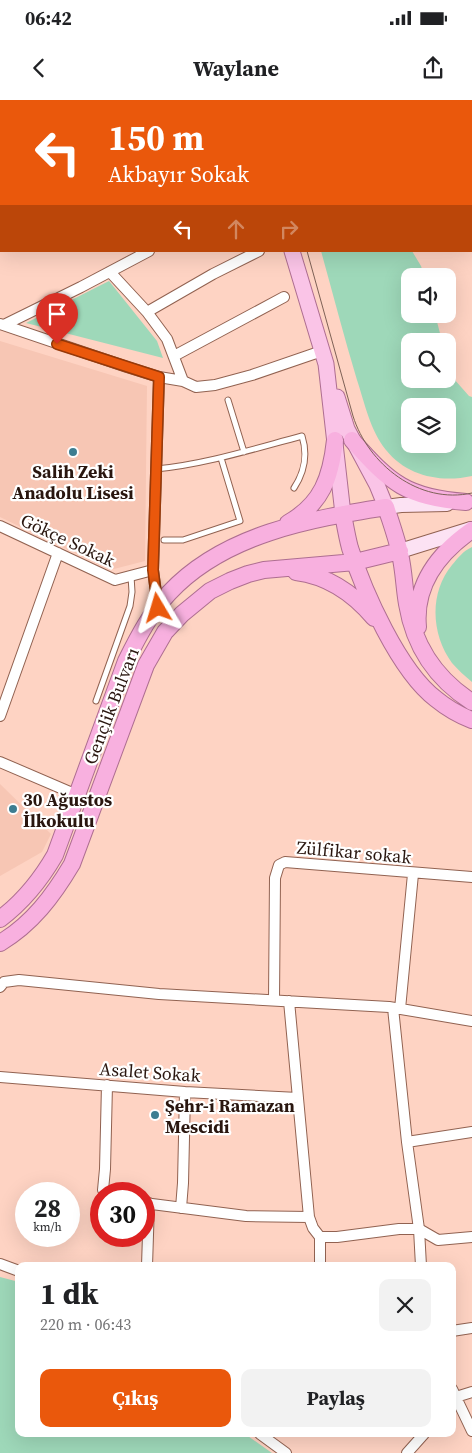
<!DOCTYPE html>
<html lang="tr">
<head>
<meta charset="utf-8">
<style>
  body { margin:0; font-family:"Source Serif 4",serif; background:#f2f2f2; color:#202124; height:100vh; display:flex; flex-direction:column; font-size:19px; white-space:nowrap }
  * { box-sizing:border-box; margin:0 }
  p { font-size:16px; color:#757577 }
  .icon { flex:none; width:28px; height:28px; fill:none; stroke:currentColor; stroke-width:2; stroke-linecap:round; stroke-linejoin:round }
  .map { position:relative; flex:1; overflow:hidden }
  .drawer { position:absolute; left:15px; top:1162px; width:441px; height:175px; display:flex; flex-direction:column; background:#fff; border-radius:10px; box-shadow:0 5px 20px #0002 }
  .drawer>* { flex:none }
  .hud { position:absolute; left:0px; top:0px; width:472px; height:152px; box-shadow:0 5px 20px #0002; background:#ea580c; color:#fff; overflow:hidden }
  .fabs { position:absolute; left:401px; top:168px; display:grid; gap:10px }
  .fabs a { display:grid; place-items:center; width:55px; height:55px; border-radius:10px; background:#fff; box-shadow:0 5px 20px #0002; font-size:25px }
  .speed { position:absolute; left:15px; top:1082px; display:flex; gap:10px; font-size:25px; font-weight:700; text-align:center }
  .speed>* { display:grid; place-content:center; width:65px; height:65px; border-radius:50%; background:#fff; box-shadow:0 5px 20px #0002; line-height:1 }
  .speed small { font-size:12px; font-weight:400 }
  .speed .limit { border:8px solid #d22; background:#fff; color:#111 }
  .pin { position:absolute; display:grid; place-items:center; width:42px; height:42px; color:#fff; margin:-51px -21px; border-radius:50% 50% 50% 0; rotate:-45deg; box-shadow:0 0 5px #0007 }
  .pin .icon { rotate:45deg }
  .me { position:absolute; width:55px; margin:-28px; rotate:353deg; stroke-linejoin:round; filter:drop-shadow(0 0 4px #0008) }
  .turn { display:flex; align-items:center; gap:18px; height:105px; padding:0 25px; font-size:22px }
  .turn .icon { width:65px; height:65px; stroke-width:2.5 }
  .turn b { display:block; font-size:35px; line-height:42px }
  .lanes { display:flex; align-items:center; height:48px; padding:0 25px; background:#0003; justify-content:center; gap:25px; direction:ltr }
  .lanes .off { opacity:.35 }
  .round { display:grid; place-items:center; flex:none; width:52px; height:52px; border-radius:10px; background:#f2f2f2 }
  .overview { display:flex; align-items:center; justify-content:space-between; height:85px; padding:0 25px }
  h1 { font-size:30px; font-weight:700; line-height:38px }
  .cta { display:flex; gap:10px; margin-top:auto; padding:10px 25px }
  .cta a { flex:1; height:58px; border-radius:10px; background:#ea580c; color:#fff; font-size:20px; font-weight:700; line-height:58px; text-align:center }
  .cta a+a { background:#f2f2f2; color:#202124 }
  .status { display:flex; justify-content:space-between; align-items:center; height:35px; padding:0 25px; background:#fff; direction:ltr }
  .status svg { height:14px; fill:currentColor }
  header { display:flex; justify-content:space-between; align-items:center; height:65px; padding:0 25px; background:#fff; font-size:22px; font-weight:700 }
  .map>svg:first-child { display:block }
  .built { fill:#f7c6b4 }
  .green { fill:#9ed8b9; fill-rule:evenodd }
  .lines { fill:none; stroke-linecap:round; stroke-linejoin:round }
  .service-casing { stroke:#916251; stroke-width:7 }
  .minor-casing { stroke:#916251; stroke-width:12 }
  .secondary-casing { stroke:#916251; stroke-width:16 }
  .primary-casing { stroke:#ae6e91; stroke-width:17 }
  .trunk-casing { stroke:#ae6e91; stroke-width:18 }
  .service { stroke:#fff; stroke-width:5 }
  .minor { stroke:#fff; stroke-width:10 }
  .secondary { stroke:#fce2f3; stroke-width:14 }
  .primary { stroke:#fac4e7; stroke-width:15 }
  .trunk { stroke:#f8b0df; stroke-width:16 }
  .tram { stroke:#7e6156; stroke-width:1 }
  .route-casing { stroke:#983908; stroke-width:12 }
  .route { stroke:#ea580c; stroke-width:9 }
  .poi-dot { fill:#3d7d91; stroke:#fff; stroke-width:2 }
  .labels { text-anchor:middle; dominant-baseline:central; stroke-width:4.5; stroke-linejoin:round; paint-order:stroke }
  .poi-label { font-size:18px; font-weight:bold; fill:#29160f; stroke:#fff; text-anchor:start }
  .street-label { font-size:18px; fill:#29160f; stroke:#fff }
</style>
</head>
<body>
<div class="status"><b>06:42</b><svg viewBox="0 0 49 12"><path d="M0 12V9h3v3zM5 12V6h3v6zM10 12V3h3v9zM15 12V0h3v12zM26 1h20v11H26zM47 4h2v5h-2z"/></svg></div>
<header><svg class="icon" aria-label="back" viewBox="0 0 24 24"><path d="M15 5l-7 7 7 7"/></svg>Waylane<svg class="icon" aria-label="share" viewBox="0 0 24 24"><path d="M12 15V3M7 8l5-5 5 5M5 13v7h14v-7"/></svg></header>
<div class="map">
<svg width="472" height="1353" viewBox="0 0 472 1353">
  <rect width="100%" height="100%" fill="#fed3c3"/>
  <path class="built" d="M0,241L147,286L145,461L110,470L0,417Z
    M0,684L51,734L42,752L0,776Z"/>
  <path class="green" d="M321,151H412L421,166L424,176H410V214H435L442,241H410V279H448V259L454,279L469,296L472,297V376C440,383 407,376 386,350C370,330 365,304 357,280C344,237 333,194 321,151ZM410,306H448V344H410Z
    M109,181L157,241L163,258L26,223Z
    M472,447V582C465,576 458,570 452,563C431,534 429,493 452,465C458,458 463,451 472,447Z
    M0,1177L19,1182V1334H245L272,1353H0Z"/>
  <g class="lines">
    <g class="service-casing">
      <path id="service" d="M200,0V1
        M119,1V0
        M228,300L244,352
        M156,369C206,364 253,349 302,336C308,355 305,371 294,388
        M164,440H183L240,421L221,358
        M96,601L130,506L132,492L131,476"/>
    </g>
    <g class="minor-casing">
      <path id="minor" d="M110,172L147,212L167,239L183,281
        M147,212L213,174L259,151
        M0,224L127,267L159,277L183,281L196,287L215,285L252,275L322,251
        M4,225L81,187L149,151
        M174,256L284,197
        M0,426L115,480L153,470
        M158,508L153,470L159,277
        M0,616L58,453
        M0,662L77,695
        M0,887L4,882L19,880L159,894L389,907L472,921
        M274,900L275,778L279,765L285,762L472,777
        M289,901L309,1117
        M393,908L407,1042L419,1129L421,1166
        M400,909L413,774
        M0,977L185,992L298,998
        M407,1042L472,1032
        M107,1094L103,1090L105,1069L107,985
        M144,1103L246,1116L309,1117L313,1128L320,1137H337L399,1129H419L438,1140L472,1137
        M181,1108L183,1083L185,992
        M0,1164L19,1171
        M147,1166L149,1103
        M320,1166V1137
        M452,1231L472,1228
        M452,1289L472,1331
        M453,1300L456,1297L472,1292
        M260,1334L286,1353
        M407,1353L424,1334"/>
    </g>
    <g class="secondary-casing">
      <path id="secondary" d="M386,407L401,405L447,404
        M400,451L471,429"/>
    </g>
    <g class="primary-casing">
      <path id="primary" d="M237,0L238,1
        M263,0L264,1
        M292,151L326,264L343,414
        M337,297L347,329L377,385L386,407"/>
    </g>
    <g class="trunk-casing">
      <path id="trunk" d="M352,340C390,383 407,398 466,402
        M343,414C345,425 347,437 350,448C364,492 399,571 436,599C447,608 459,615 472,620
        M288,423C322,404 331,377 335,340
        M296,472C328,476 354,494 374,518
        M418,527C414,484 439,453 472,430
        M0,819C24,801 40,781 55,755L126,561C138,537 151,512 169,493C224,434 310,419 386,407C391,423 397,439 400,454C404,471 404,487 407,504C414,546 436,579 472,602
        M0,843C32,824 53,796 72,764L146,565L165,532L182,514L210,491L230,481L248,474L264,470L355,462L400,451"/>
    </g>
    <use href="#service" class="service"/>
    <use href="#minor" class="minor"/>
    <use href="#secondary" class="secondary"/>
    <use href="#primary" class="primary"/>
    <use href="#trunk" class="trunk"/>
    <path class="tram" d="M246,0L247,1
      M307,151L353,316C368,364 419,405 472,393"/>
  </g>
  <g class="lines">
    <g class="route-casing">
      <path id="route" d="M57,244L159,277L153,470L158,508"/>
    </g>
    <use href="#route" class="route"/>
  </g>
  <g class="poi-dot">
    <circle cx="73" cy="352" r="5"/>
    <circle cx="13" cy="709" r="5"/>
    <circle cx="155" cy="1015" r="5"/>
  </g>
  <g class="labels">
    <g class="poi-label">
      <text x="73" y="371" text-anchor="middle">Salih Zeki<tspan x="73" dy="21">Anadolu Lisesi</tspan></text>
      <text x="23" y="699">30 Ağustos<tspan x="23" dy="21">İlkokulu</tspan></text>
      <text x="165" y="1005">Şehr-i Ramazan<tspan x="165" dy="21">Mescidi</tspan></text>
    </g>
    <g class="street-label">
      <text transform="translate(68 440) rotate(25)">Gökçe Sokak</text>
      <text transform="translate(111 606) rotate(-69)">Gençlik Bulvarı</text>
      <text transform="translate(354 752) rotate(5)">Zülfikar sokak</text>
      <text transform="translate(150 972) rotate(4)">Asalet Sokak</text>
    </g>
  </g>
</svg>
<div class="fabs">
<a><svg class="icon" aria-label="sound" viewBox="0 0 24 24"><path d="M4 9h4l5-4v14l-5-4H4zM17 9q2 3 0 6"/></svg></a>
<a><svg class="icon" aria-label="search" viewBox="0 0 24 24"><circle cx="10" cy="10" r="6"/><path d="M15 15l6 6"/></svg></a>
<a><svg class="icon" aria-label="layers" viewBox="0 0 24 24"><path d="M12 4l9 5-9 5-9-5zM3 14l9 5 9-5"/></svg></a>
</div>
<div class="speed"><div>28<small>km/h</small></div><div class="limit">30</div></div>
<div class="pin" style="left:57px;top:244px;background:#d93025"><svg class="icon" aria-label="arrive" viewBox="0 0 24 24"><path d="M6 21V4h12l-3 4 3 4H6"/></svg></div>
<svg class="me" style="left:158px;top:508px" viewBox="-20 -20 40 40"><path d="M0-17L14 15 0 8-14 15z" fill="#ea580c" stroke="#fff" stroke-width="4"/></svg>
<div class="hud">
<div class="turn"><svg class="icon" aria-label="left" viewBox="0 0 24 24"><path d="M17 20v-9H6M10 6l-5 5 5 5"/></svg><div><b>150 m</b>Akbayır Sokak</div></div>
<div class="lanes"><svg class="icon" aria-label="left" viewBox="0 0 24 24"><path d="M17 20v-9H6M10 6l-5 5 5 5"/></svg><svg class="icon off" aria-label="ahead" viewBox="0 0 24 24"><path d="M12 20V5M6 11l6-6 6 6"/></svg><svg class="icon off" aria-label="right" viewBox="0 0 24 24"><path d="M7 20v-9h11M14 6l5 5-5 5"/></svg></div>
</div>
<section class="drawer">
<div class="overview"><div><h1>1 dk</h1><p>220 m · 06:43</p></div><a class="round"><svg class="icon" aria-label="close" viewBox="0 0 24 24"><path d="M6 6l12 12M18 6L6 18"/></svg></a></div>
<div class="cta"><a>Çıkış</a><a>Paylaş</a></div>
</section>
</div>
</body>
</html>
